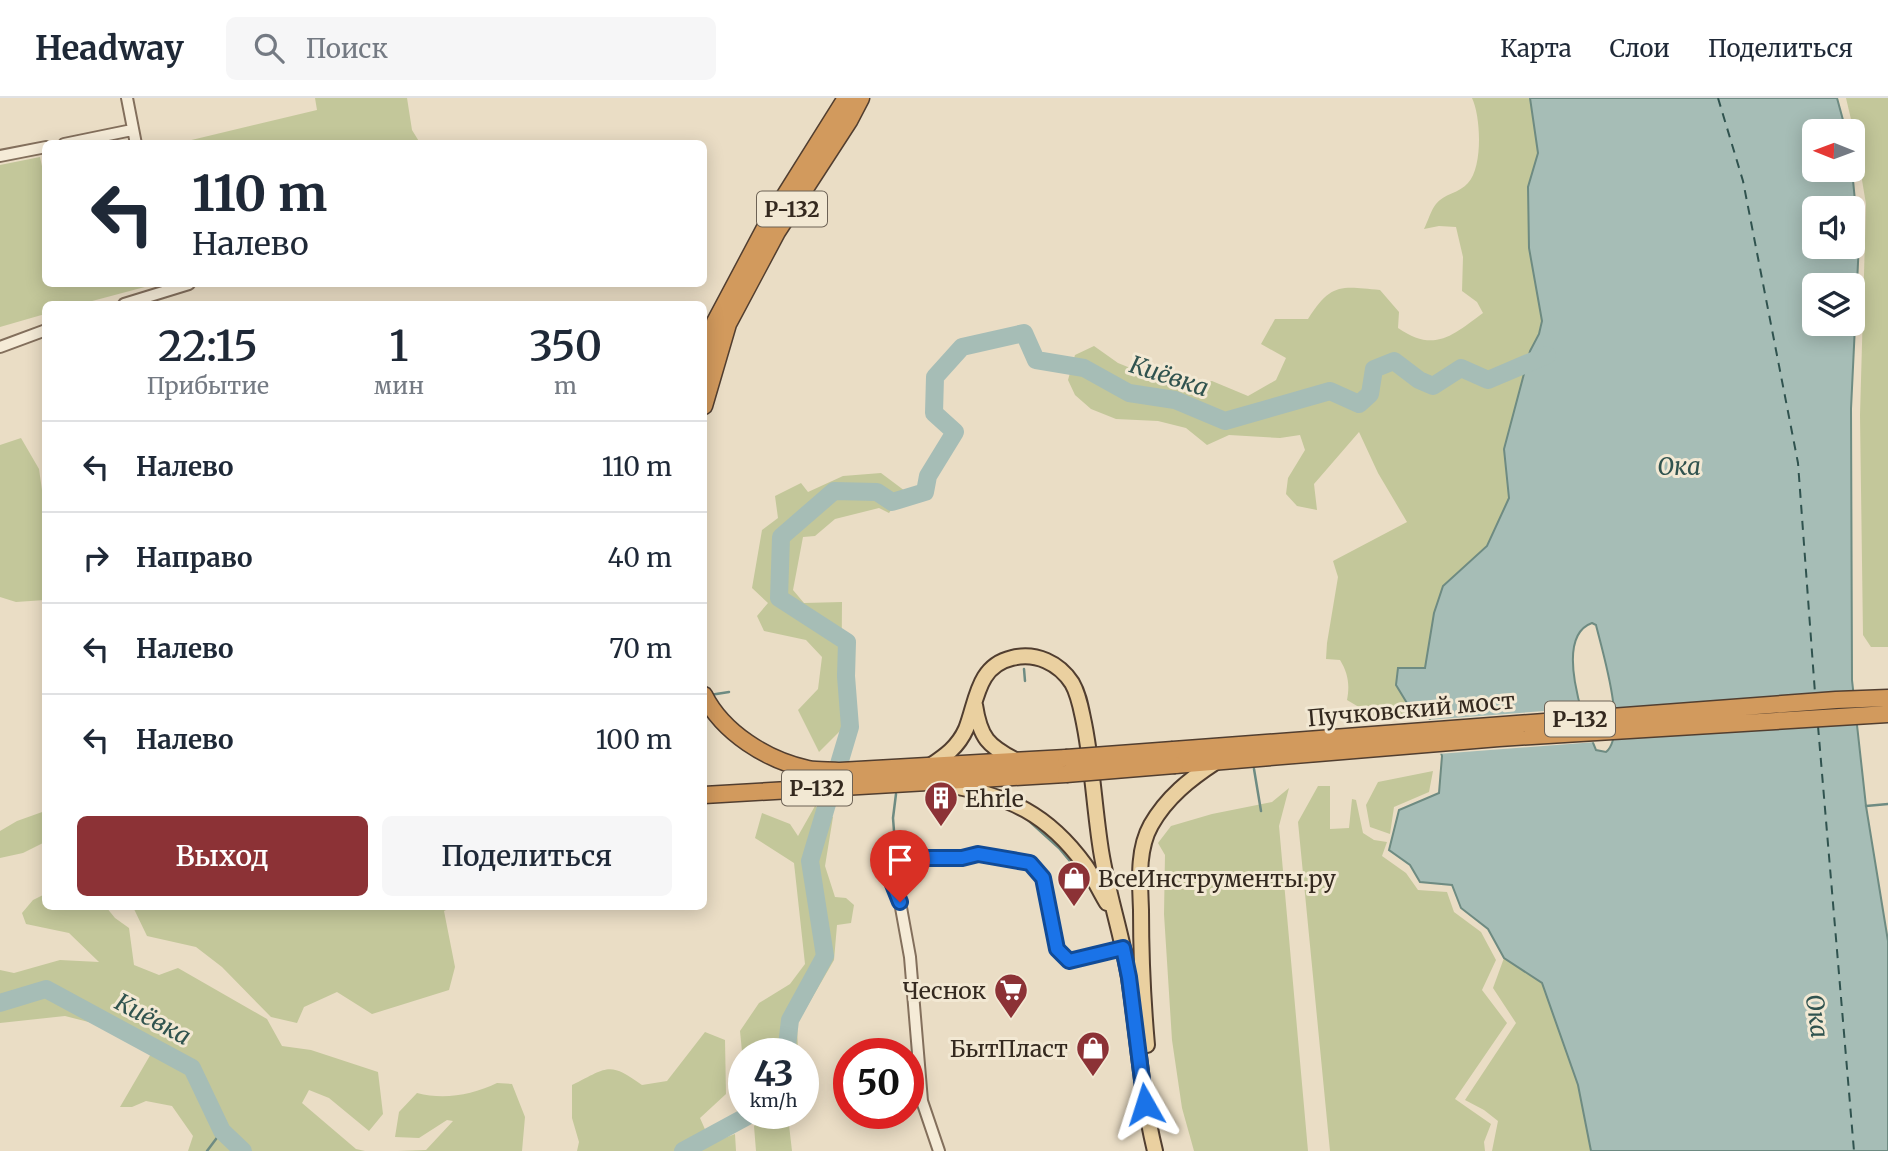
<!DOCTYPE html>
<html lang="ru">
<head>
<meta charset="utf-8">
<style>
  body { margin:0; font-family:Merriweather,serif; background:#f6f6f7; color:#1f2937; height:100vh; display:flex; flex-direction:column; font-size:26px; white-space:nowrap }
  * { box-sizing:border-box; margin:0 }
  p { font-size:23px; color:#747a83 }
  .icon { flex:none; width:38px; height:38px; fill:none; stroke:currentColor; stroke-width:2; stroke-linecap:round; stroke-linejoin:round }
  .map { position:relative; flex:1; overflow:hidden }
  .side { position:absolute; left:42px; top:203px; width:665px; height:609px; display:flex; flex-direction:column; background:#fff; border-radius:10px; box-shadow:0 4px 18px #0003 }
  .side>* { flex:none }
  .top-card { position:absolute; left:42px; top:42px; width:665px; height:147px; border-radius:10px; box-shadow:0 4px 18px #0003; background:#fff; color:#1f2937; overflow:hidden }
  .needle { width:46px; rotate:271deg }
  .tools { position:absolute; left:1802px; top:21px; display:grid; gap:14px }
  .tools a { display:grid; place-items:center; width:63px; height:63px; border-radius:10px; background:#fff; box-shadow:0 4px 18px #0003; font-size:35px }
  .speed { position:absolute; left:728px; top:940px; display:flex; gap:14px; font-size:35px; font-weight:700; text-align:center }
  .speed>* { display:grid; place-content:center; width:91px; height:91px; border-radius:50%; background:#fff; box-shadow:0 4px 18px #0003; line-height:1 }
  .speed small { font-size:18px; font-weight:400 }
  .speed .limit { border:10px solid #d22; background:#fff; color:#111 }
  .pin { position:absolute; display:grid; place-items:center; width:60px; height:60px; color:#fff; margin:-72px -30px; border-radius:50% 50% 50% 0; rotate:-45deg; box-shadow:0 0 7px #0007 }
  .pin .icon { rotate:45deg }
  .me { position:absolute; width:77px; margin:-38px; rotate:354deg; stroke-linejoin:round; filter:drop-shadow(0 0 5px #0008) }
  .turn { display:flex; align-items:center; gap:24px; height:147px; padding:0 35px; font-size:32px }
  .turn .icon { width:91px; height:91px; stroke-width:2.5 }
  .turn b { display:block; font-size:49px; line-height:60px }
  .eta { display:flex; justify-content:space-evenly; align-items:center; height:119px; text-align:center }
  .eta b { font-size:42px; font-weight:600; line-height:49px }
  .primary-button { display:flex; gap:14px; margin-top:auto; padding:14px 35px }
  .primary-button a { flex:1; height:80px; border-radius:10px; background:#8c3236; color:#fff; font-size:28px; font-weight:600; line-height:80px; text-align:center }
  .primary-button a+a { background:#f6f6f7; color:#1f2937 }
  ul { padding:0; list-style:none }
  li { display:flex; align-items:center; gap:21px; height:91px; padding:0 35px; border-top:2px solid #e0e1e3 }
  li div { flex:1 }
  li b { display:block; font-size:26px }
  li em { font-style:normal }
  header { display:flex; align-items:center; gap:42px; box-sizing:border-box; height:98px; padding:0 35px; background:#fff; border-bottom:2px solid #e0e1e3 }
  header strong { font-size:33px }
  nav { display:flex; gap:38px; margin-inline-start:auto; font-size:24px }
  .search { width:490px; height:63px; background:#f6f6f7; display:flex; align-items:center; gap:18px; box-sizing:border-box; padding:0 24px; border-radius:10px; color:#747a83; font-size:26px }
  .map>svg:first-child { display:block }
  .green { fill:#c3c79a }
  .water { fill:#a6bdb6; stroke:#6e8b82; stroke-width:2; fill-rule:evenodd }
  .pier { fill:#eaddc5 }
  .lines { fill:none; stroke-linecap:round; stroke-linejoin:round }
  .stream { stroke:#6e8b82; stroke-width:2.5 }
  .river { stroke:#a6bdb6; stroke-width:18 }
  .ferry { stroke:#30534f; stroke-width:2; stroke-dasharray:9 7; stroke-linecap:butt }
  .minor-casing { stroke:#836f5c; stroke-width:14 }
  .major-casing { stroke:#513e30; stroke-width:18 }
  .highway-casing { stroke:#513e30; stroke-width:19 }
  .minor { stroke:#f5ebd7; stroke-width:10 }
  .major { stroke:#ead0a0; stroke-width:14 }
  .highway { stroke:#d29a5d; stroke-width:16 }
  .highway-bridge-casing { stroke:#513e30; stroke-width:19; stroke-linecap:butt }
  .highway-bridge { stroke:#d29a5d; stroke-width:16 }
  .route-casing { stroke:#114b97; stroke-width:18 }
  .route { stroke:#1a73e8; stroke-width:12 }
  .labels { text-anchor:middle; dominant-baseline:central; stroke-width:6; stroke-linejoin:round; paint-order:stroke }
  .shield { fill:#f2e8d3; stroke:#6d6255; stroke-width:2 }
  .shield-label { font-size:21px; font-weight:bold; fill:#34291f }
  .street-label { font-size:23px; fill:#34291f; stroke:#f2e8d3 }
  .poi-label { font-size:23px; fill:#34291f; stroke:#f2e8d3; text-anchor:start }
  .water-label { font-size:24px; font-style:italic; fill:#30534f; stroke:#f2e8d3 }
</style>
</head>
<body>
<header>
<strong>Headway</strong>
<div class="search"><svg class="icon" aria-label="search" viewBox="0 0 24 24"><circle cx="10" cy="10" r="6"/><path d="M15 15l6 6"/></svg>Поиск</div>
<nav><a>Карта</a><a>Слои</a><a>Поделиться</a></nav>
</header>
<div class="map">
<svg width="1888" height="1053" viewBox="0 0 1888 1053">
  <rect width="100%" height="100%" fill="#eaddc5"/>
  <path class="green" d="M315,0H407L412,32L420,45H179L317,12Z
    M1472,0H1530L1538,55L1528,89L1529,150L1542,223L1539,236L1530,253L1504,351L1509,400L1487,448L1443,488L1434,515L1425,570H1398L1396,587L1413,615L1374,618L1347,602C1350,587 1348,575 1340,562L1326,561L1327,545L1338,479L1333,463L1407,424L1378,375L1359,334L1314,386L1317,412L1297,408L1286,396L1288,380L1305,352L1300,337L1280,340L1229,337L1207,347L1186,330L1158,323L1116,321L1091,311L1075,297L1068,282L1075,257L1094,248L1118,265L1150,278L1183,285L1212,283L1248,298L1276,282L1286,260L1261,246L1275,221H1308C1331,185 1340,188 1380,192L1399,214L1398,230C1434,255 1452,238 1483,215L1477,204L1462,193L1463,159L1456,129L1439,128L1424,131C1428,123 1431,112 1436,106C1443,96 1460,95 1468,85C1483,69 1481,19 1472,0Z
    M1846,0H1888V549H1871L1863,537L1860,317L1866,106L1854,34Z
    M40,59L46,87V186H156L81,206H46L45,216L0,229V67Z
    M21,340L39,371L45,413V502L16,504L0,499V347Z
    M881,375L905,393L889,415L879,410L835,421L815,438L803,439L793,492L804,505L842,504L841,632L819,654L798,612L818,591L822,559L806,542L764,533L757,518L768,505L752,490L762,432L778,420L775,398L801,385L808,394L843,378Z
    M1433,673L1429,694L1394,709L1390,736L1370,729L1366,707L1378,684Z
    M1318,688H1330V731L1349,730L1352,701L1356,702L1363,735L1374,742L1387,744L1382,758L1406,775L1418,792L1447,794L1454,814L1481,834L1496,862L1482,892L1507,925L1455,1001L1491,1026L1484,1044L1485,1053H1330L1298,724Z
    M1289,690L1279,728L1308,1053H1194L1182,1010L1172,942L1164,816L1165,757L1158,745L1171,728L1212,716L1272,704Z
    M815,708L833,719L825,768L835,799L846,800L854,807L851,825L837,827L834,862L797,926L798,955L744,956L743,964L740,933L759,905L790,886L805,866L794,765L755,740L762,715L790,726L798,738Z
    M45,713V744L23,755L0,760V733L17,723Z
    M45,796L46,808L106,809L115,820L129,830L134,867L159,877L178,870L267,921L282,948L311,952L378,974L383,1016L369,1033L329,1000L309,992L302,1005L356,1051L365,1053H188L193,1038L172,1008L146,1003L132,1009H120L152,954L116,931L65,918L0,925V872L14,875L60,862L99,864L69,835L26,826L22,815L33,802Z
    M133,809H452L444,813L455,869L449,892L372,916L337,894L304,909L297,925L271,919L222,869L196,849L147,838Z
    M1504,860L1542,885L1578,987L1591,1053H1492L1498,1023L1484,1012L1465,1002L1516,925L1493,890Z
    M705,934L725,942L726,996L700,1020L711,1045L735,1036L736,1053H577L579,1044L572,1020V987C608,969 609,963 642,987L667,983Z
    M497,985L512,986L525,1019L522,1053H398L426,1052L453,1023L447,1022L419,1040L395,1039L399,1014L417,995C444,1002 472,997 497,985Z
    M769,1015H794L789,1027L792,1053H756L754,1028Z"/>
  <path class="water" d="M1530,0H1837L1846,33H1815V72H1852L1859,144L1851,311L1852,582L1866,708L1888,843V1053H1591L1578,987L1542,885L1504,860L1488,831L1461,810L1452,787L1420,784L1410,767L1389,752L1399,712L1439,695L1442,658L1429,619L1413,615L1396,587L1398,570H1425L1434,515L1443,488L1487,448L1509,400L1504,351L1530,253L1539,236L1542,223L1529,150L1528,89L1538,55ZM1815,110H1853V149H1815ZM1815,187H1853V226H1815ZM1592,525L1596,527C1602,552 1628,636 1606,654L1596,652C1584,625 1553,539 1592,525Z"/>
  <path class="pier" d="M1585,610L1596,644L1438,656L1426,622Z"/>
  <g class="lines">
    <path class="stream" d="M1024,571L1025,583
      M710,597L729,594
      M1254,671L1261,713
      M950,695L960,697
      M1866,708L1888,706
      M1028,722L1059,750L1079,774
      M895,746L893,720L896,696
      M207,1053L222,1033"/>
    <path class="river" d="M0,905L46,891L192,970L222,1033L243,1053
      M786,956L790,922L825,858L810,763L850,629L846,578L847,544L779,500L781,439L834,393L877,394L892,404L925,394L928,378L955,334L934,315L935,279L962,249L1024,235L1036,262L1084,270L1129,295L1175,302L1225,323L1330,293L1359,306L1370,296L1374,271L1394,263L1419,282L1433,288L1461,270L1488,282L1547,257
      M683,1053L753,1015"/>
    <path class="ferry" d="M1718,0L1743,83L1798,365L1815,595
      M1818,628L1854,1053"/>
    <g class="minor-casing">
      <path id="minor" d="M127,0L136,46
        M64,46L132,32
        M0,58L46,49
        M124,206L189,186
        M0,249L46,232
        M939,1053L922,1003L910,859L900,804L884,763L909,760H963L978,756L1030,765L1043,780L1057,851L1069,863L1123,850"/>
    </g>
    <g class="major-casing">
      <path id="major" d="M975,607C980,640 988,648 1017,663
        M930,668C945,658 958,649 966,631C977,603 977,568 1012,560C1036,554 1059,565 1072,585C1079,597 1081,611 1084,625C1092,665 1094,705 1100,746C1106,791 1122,835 1129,880C1138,938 1141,996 1155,1053
        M948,687C1009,698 1048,716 1085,767C1093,778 1099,792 1107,805
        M1147,947C1143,902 1141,857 1141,812C1140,784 1137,752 1151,727C1167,699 1190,681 1216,664"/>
    </g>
    <g class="highway-casing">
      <path id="highway" d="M704,262L715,224L767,126L846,0
        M704,308L728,226L777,134L849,23L861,0
        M704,597C723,635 767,662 808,671C818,673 830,672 840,673L1066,660
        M1173,652L1836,602L1888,600
        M1175,667L1499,640L1888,616
        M704,697L1066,676"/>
    </g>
    <use href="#minor" class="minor"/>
    <use href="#major" class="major"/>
    <use href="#highway" class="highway"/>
    <g class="highway-bridge-casing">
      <path id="highway-bridge" d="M1066,660L1173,652
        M1066,676L1175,667"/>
    </g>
    <use href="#highway-bridge" class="highway-bridge"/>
  </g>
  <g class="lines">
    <g class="route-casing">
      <path id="route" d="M900,804L884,764L909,760H962L978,756L1030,765L1043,780L1057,851L1069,863L1123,850L1129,879L1145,1006"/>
    </g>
    <use href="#route" class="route"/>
  </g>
  <defs>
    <g id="building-pin" transform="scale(1.75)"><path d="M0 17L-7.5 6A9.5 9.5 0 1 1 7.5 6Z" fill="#8c3236" stroke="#f2e8d3"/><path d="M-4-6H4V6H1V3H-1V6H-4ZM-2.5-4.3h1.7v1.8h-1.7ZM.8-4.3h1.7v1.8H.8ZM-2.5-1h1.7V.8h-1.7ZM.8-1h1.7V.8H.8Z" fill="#fff"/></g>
    <g id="shop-pin" transform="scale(1.75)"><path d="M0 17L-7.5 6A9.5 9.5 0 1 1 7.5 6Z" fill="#8c3236" stroke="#f2e8d3"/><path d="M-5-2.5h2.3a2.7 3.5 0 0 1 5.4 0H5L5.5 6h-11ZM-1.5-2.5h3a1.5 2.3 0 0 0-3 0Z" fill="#fff"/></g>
    <g id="supermarket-pin" transform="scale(1.75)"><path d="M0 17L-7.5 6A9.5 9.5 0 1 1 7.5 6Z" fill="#8c3236" stroke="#f2e8d3"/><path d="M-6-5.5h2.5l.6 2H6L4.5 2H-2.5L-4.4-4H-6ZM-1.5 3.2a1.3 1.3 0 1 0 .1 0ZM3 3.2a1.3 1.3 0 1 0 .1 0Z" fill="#fff"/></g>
  </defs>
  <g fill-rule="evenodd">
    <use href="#building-pin" x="941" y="700"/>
    <use href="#shop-pin" x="1074" y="780"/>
    <use href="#supermarket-pin" x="1011" y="892"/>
    <use href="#shop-pin" x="1093" y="950"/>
  </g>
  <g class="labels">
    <g class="shield">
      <rect x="757" y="93.5" width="70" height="35" rx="5"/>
      <rect x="1545" y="603.5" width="70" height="35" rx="5"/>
      <rect x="782" y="672.5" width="70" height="35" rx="5"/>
    </g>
    <g class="shield-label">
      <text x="792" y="111">Р-132</text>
      <text x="1580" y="621">Р-132</text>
      <text x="817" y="690">Р-132</text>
    </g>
    <g class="street-label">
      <text transform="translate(1411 611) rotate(-5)">Пучковский мост</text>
    </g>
    <g class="poi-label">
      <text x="965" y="700">Ehrle</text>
      <text x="1098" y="780">ВсеИнструменты.ру</text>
      <text x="986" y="892" text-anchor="end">Чеснок</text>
      <text x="1068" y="950" text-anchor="end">БытПласт</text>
    </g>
    <g class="water-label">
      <text transform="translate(1169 278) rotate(18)">Киёвка</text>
      <text x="1679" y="368">Ока</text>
      <text transform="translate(1817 918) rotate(82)">Ока</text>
      <text transform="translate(153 921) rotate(28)">Киёвка</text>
    </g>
  </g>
</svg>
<div class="tools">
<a><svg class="needle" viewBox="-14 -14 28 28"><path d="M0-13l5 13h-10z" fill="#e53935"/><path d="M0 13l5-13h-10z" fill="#747a83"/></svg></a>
<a><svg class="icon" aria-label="sound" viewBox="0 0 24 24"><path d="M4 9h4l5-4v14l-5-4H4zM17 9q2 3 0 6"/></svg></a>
<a><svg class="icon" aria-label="layers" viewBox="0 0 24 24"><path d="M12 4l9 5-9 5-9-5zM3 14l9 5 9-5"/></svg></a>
</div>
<div class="speed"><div>43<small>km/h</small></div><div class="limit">50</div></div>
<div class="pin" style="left:900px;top:804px;background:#d93025"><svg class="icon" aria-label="arrive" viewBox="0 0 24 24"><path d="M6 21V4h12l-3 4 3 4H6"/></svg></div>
<svg class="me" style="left:1145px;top:1006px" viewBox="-20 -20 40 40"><path d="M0-17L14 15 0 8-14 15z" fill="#1a73e8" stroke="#fff" stroke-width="4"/></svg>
<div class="top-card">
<div class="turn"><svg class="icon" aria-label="left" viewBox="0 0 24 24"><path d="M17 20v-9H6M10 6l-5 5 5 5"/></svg><div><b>110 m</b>Налево</div></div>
</div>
<section class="side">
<div class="eta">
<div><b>22:15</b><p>Прибытие</p></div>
<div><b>1</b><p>мин</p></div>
<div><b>350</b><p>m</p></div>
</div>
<ul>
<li><svg class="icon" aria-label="left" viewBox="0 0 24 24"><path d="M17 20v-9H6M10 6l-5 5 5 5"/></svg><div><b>Налево</b></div><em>110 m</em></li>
<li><svg class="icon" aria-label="right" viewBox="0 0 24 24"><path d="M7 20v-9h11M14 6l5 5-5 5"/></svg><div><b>Направо</b></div><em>40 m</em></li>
<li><svg class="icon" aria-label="left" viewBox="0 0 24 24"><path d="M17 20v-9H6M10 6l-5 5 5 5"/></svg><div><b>Налево</b></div><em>70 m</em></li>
<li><svg class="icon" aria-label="left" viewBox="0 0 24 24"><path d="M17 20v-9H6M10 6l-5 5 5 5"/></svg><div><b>Налево</b></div><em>100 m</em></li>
</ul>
<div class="primary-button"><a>Выход</a><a>Поделиться</a></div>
</section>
</div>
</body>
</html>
